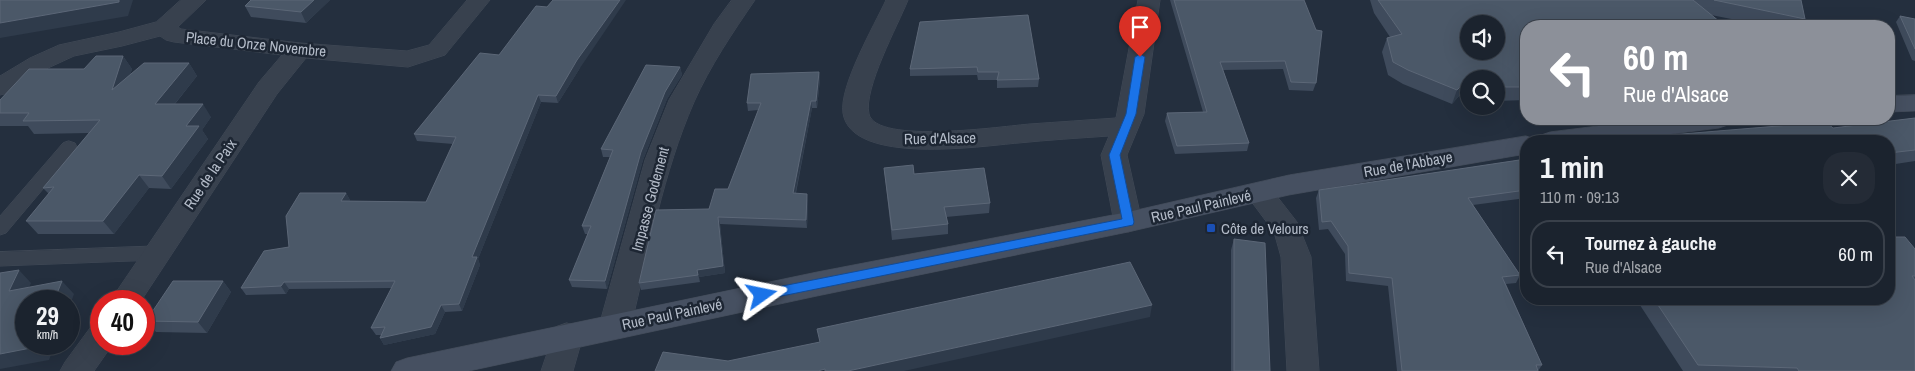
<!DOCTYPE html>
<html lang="fr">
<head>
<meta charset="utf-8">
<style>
  body { margin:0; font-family:"Archivo Narrow",sans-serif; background:#242b36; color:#f1f3f6; height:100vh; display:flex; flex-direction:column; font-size:19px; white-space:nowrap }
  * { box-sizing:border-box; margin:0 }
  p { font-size:16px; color:#a0a4aa }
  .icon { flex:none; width:28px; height:28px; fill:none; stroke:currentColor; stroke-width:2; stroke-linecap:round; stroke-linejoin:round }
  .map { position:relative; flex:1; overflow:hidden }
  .sheet { position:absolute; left:1520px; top:135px; width:375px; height:170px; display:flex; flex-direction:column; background:#1b232e; border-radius:20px; box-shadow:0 5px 20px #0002,0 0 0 1px #39404a }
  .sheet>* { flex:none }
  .guide { position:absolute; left:1520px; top:20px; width:375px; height:105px; border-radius:20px; box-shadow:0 5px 20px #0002,0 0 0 1px #39404a; background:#8c9099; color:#fff; overflow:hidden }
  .buttons { position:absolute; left:1460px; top:15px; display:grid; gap:10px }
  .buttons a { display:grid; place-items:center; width:45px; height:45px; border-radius:50%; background:#1b232e; box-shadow:0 5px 20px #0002,0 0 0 1px #39404a; font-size:25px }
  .speed { position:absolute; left:15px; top:290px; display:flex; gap:10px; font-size:25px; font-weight:700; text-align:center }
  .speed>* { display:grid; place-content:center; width:65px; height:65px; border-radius:50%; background:#1b232e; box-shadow:0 5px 20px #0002,0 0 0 1px #39404a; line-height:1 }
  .speed small { font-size:12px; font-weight:400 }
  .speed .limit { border:8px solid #d22; background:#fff; color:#111 }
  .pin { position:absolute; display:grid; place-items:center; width:42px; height:42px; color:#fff; margin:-51px -21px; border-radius:50% 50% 50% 0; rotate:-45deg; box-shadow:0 0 5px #0007 }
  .pin .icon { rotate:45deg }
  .me { position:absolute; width:55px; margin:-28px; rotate:78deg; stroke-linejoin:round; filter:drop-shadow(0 0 4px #0008) }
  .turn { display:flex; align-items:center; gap:18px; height:105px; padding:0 20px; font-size:22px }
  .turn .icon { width:65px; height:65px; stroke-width:2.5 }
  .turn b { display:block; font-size:35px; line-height:42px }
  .round { display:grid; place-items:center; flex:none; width:52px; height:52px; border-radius:20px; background:#242b36 }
  .overview { display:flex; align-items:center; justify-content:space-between; height:85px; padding:0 20px }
  h1 { font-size:30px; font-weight:700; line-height:38px }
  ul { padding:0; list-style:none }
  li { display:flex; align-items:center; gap:15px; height:68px; margin:0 10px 8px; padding:0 10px; border:2px solid #39404a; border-radius:20px }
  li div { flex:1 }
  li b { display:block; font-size:19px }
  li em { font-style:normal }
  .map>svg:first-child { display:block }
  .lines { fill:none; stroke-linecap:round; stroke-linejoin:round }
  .lane-casing { stroke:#414a57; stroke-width:1 }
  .street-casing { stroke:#414a57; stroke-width:1 }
  .secondary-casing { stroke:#414a57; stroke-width:1 }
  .lane { fill:#38414e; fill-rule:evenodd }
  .street { fill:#38414e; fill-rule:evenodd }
  .secondary { fill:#465061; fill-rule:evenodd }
  .wall { fill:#3f4b5c }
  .shaded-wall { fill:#2f3b4b }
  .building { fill:#4b5868; stroke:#5c6777; fill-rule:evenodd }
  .route { fill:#1a73e8; stroke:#114b97 }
  .transit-dot { fill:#1a4fb4; stroke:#1d2633; stroke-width:2 }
  .labels { text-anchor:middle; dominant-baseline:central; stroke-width:5; stroke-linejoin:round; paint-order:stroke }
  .street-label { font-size:15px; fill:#b4bcc9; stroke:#1d2633 }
  .poi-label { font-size:15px; fill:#b4bcc9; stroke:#1d2633; text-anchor:start }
</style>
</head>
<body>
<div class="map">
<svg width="1915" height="371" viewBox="0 0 1915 371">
  <rect width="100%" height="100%" fill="#242f3e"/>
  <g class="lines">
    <g class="lane-casing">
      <path id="lane" d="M69,141L75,143L77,147L75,151L6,233L0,235V216L63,143Z
        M157,246L164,248L166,253L164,258L157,260L0,266V252Z"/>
    </g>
    <g class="street-casing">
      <path id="street" d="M181,0H206L178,27L181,29L300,43L407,51L429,45L467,0H490L445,55L408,67L306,58L277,94L141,301H110L259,82L282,55L174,42L166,40L160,36L122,46L74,56L48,68L9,93L0,95V76L30,58L59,45L119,32L156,22Z
        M732,0H755C733,32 710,66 694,102C663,173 649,251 631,326L626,335L615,338L604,335L599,326L645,160L669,100L714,24Z
        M886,0H908C898,25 863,89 869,114C876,145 1005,126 1030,124C1059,122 1088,120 1116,118L1138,0H1160L1144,114L1127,155L1142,222L1138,229L1128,232L1118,229L1114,222L1101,155L1109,136C1079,138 1048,140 1018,143C982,146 851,166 843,113C839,86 874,26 886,0Z
        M1259,183L1269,186L1297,222L1311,257L1319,371H1287L1281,257L1274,232L1245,193L1249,186Z
        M567,323L578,327L583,336L573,371H541L556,327Z
        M101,324V344H113L94,371H60L65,362L90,328Z"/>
    </g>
    <g class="secondary-casing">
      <path id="secondary" d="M1915,95V111L1889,112V96Z
        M1654,119H1732L1728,125L1719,128L1616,141H1537L1541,135L1550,132Z
        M1526,136L1535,139L1537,141H1526V154L1289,195L1128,232L817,296L469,371H391L396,362L407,358L817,272L1128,212L1289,175Z"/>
    </g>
    <use href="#lane" class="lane"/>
    <use href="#street" class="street"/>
    <use href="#secondary" class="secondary"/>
  </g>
  <path class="wall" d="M330,0L306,23L251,17L245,6Z
    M1170,0H1304L1316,83L1313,91L1289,90L1283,69L1223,70L1249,143L1247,151L1175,154L1165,121L1167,113L1203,112Z
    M1370,0H1801L1805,19L1800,26H1767L1711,15L1526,26V100L1496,101V79H1469V97L1459,96L1452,104L1403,84L1388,75L1382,52L1387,38L1390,37L1374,13Z
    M1900,16L1915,19V61L1912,60L1896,22Z
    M920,22L1039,79L1038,87L997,88V80H978L977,75L910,76V69Z
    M123,56L132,69L130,75L189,63L197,76L175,104L211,117L202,130L208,139L171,189L149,188L114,234H38L26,221L49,194L43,188L89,133L34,134L28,126H0V100Z
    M680,67L682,75L667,99L643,160L607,289L572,287L569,280L588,234H585L582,226L610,157H603L601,149Z
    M580,68L558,103L541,102L478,259L480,265L462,311L445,312L435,334L384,345L380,338L381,335H376L371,328L392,288L289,289L286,294L246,295L241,288L289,247L346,193L350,200L349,201L426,202L453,144L417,141L414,134Z
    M819,72L820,79L817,108H812L796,193L808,201L807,228L720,224L725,273L699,277L700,282L641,290L639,283L728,189L758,110L748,111L747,103Z
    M1915,118V161L1889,165V141H1632L1634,138L1833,128Z
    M1526,159V198L1473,205L1520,275L1516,283L1506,284L1542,365L1538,371H1397L1388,286L1346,281L1345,254L1328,229L1319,230L1316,198L1319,190Z
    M884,168L914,174L990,203L989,213L946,217L948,224V234L892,240Z
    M1234,239L1270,371H1231V250Z
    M1915,249V371H1683L1636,299H1889Z
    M223,281L231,292L207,333L156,332L146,321Z"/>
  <path class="shaded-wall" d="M119,0H133L128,16L0,38V23Z
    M314,0H330L306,23L301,12Z
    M620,0H626L580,68L558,103L556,96L577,60Z
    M123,56L132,69L121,103L112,90Z
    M189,63L197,76L164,117L155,104Z
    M680,67L682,75L667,99L643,160L607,289L605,281L641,152L665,92Z
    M819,72L820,79L817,108L816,101Z
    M1465,82L1459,96L1452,104L1457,90Z
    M538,95L541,102L478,259L480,265L462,311L459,304L472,257Z
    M811,101L812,108L794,200L793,193Z
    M203,104L211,117L202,130L208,139L171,189L162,176L186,126Z
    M139,175L149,188L114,234L103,221Z
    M346,193L350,200L345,208L341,201Z
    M807,194L808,201L807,228L806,220Z
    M718,217L720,224L725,273L699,277L700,282L697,270Z
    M19,270L31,283L22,304L9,291Z
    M62,281L74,294L69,308V301H54Z
    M223,281L231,292L207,333L198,322Z
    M284,282L289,289L286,294L281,286Z
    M441,305L445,312L435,334L384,345L380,338Z
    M1152,305L1150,317L904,371H848Z
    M37,344H55L49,360L0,369V354Z"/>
  <path class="building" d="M0,0H119V2L0,23Z
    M251,0H314L301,12L245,6Z
    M553,0H620L577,60L556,96L538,95L472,257H477L459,304L441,305L431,327L380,338L385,327L371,328L395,281L284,282L281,286L241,288L264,251L289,247L286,216L300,193H346L341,201L426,202L456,137L414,134L480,53L499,55L536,6L547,7Z
    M1174,0H1304L1316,30L1322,31L1316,83L1291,82L1285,61L1220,62L1249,143L1177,146L1167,113L1207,112Z
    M1378,0H1693L1725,26H1526V87H1506L1496,86V79H1469V82H1465L1457,90L1408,70L1393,62L1387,38L1402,34ZM1469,24H1496V51H1469Z
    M1714,0H1801L1805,19Z
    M1028,15L1039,79L997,80L999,72H978L977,67L910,69L920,22Z
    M1900,16L1915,19V49Z
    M96,56H123L112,90L144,63H189L155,104H203L186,126H199L162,176L139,175L103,221H26L54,187L43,188L100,120L23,121L29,113H0V100L29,69H84Z
    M646,65L680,67L665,92L641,152L605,281L569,280L591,226H582L613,150L601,149Z
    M819,72L816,101H811L793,193L807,194L806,220L718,217L723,266L697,270L698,275L639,283L656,210L709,209L715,189H728L761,103H747L751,74Z
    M1915,118V150L1889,153V141H1637L1634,138L1826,122L1833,128Z
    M1526,159V190L1468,198L1520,275L1502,277L1542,365H1536L1538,371H1402L1392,278L1349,273L1348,246L1331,221L1322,222L1319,190Z
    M913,165L914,174L984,168L990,203L944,207L948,224L892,230L884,168Z
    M1889,237H1905L1915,249V276H1912L1915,280V371H1799L1797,368L1698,365L1654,299H1889Z
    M1234,239L1265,243L1270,371H1234Z
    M1130,262L1152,305L848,371H825V369L818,371H655L663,352L728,361L820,342L817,329Z
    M19,270L9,291L62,281L54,301H26V344H37L36,347L0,354V273Z
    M173,281H223L198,322L146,321Z"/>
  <path class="route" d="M1140,54L1145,57L1136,114L1120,155L1134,222L1133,225L762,300L757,299L755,295L757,292L762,290L1122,219L1109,155L1126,114L1135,57Z"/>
  <rect class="transit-dot" x="1206" y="223" width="10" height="10" rx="2.5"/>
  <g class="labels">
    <g class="street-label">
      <text transform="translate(256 44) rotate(6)">Place du Onze Novembre</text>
      <text transform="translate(940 138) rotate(-1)">Rue d'Alsace</text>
      <text transform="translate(1408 164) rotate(-10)">Rue de l'Abbaye</text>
      <text transform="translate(210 174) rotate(-56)">Rue de la Paix</text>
      <text transform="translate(650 199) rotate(-75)">Impasse Godement</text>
      <text transform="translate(1201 206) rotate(-13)">Rue Paul Painlevé</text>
      <text transform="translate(672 314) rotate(-12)">Rue Paul Painlevé</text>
    </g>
    <g class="poi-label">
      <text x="1221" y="228">Côte de Velours</text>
    </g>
  </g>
</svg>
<div class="buttons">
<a><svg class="icon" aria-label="sound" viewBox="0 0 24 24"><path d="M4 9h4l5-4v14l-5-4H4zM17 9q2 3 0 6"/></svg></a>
<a><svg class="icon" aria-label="search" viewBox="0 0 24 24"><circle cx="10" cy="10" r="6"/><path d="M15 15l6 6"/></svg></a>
</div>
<div class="speed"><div>29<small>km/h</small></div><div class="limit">40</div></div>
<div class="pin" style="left:1140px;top:57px;background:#d93025"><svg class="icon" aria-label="arrive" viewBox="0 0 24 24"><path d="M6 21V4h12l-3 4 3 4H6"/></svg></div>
<svg class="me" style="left:762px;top:295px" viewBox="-20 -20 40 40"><path d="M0-17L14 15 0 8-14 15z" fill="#1a73e8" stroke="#fff" stroke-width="4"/></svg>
<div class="guide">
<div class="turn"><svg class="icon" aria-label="left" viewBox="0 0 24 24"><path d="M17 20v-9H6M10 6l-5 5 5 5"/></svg><div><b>60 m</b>Rue d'Alsace</div></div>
</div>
<section class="sheet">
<div class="overview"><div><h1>1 min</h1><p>110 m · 09:13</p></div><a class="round"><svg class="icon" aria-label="close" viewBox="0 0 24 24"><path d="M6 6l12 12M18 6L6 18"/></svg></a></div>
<ul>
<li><svg class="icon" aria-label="left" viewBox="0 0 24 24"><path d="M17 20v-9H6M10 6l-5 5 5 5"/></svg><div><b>Tournez à gauche</b><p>Rue d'Alsace</p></div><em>60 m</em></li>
</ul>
</section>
</div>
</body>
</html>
